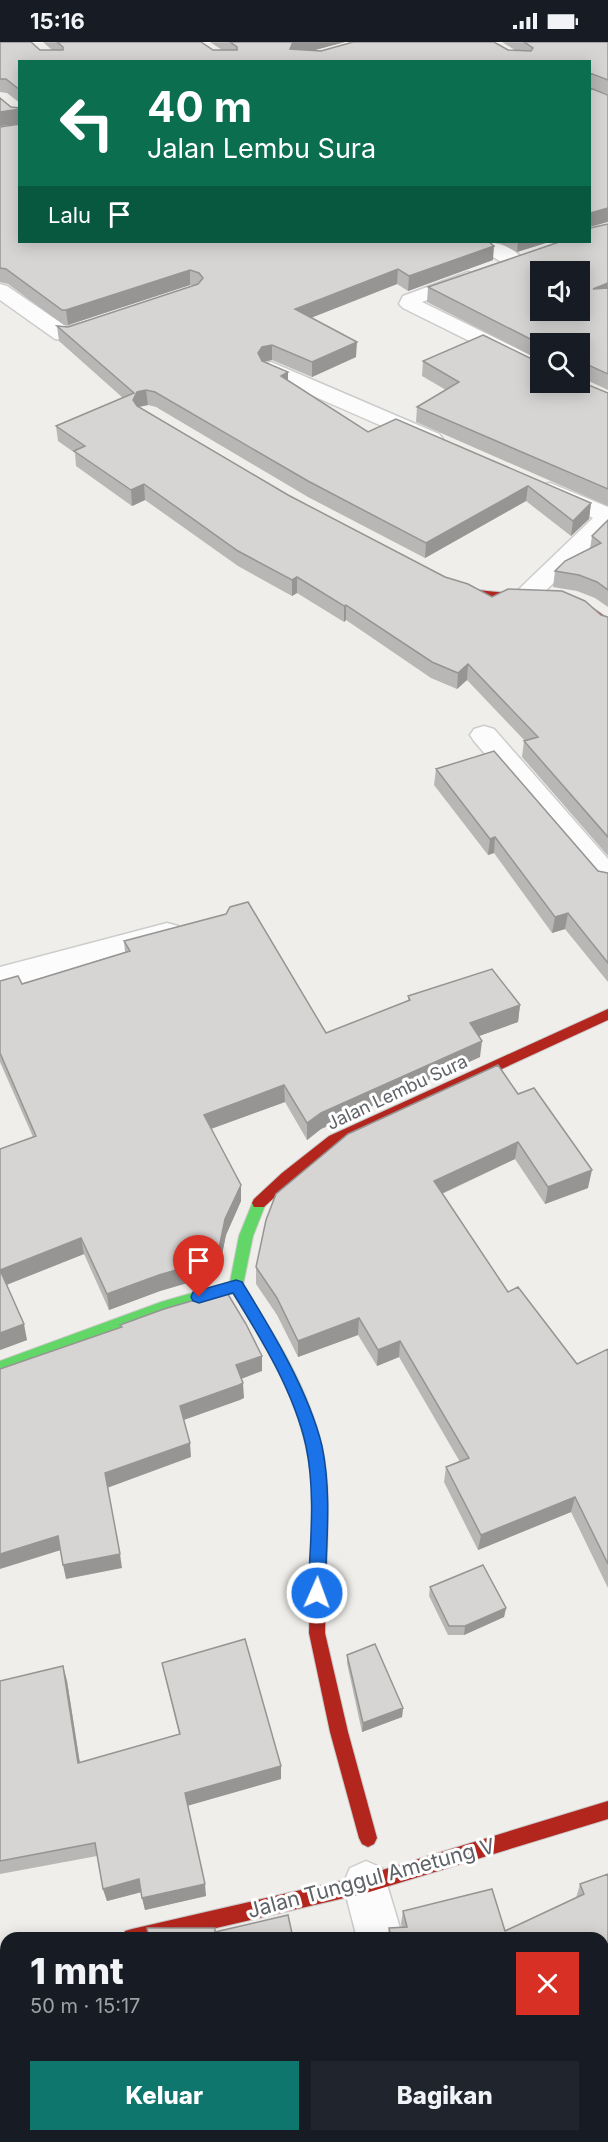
<!DOCTYPE html>
<html lang="id">
<head>
<meta charset="utf-8">
<style>
  body { margin:0; font-family:Inter,sans-serif; background:#20242c; color:#f1f3f6; height:100vh; display:flex; flex-direction:column; font-size:22px; white-space:nowrap }
  * { box-sizing:border-box; margin:0 }
  p { font-size:20px; color:#9ea1a6 }
  .icon { flex:none; width:33px; height:33px; fill:none; stroke:currentColor; stroke-width:2; stroke-linecap:round; stroke-linejoin:round }
  .map { position:relative; flex:1; overflow:hidden }
  .panel { position:absolute; left:0px; top:1890px; width:609px; height:210px; display:flex; flex-direction:column; background:#171b24; border-radius:18px 18px 0 0; box-shadow:0 3px 15px #0003 }
  .panel>* { flex:none }
  .top-card { position:absolute; left:18px; top:18px; width:573px; height:183px; border-radius:0px; box-shadow:0 3px 15px #0003; background:#0b6e4f; color:#fff; overflow:hidden }
  .controls { position:absolute; left:530px; top:219px; display:grid; gap:12px }
  .controls a { display:grid; place-items:center; width:60px; height:60px; border-radius:0px; background:#171b24; box-shadow:0 3px 15px #0003; font-size:30px }
  .pin { position:absolute; display:grid; place-items:center; width:51px; height:51px; color:#fff; margin:-62px -26px; border-radius:50% 50% 50% 0; rotate:-45deg; box-shadow:0 0 6px #0007 }
  .pin .icon { rotate:45deg }
  .me { position:absolute; width:66px; margin:-33px; rotate:2deg; stroke-linejoin:round; filter:drop-shadow(0 0 4px #0008) }
  .turn { display:flex; align-items:center; gap:21px; height:126px; padding:0 30px; font-size:27px }
  .turn .icon { width:78px; height:78px; stroke-width:2.5 }
  .turn b { display:block; font-size:42px; line-height:51px }
  .then { display:flex; align-items:center; height:57px; padding:0 30px; background:#0003; gap:12px; font-size:22px }
  .round { display:grid; place-items:center; flex:none; width:63px; height:63px; border-radius:0px; background:#20242c }
  .overview { display:flex; align-items:center; justify-content:space-between; height:102px; padding:0 30px }
  h1 { font-size:36px; font-weight:800; line-height:45px }
  .button { display:flex; gap:12px; margin-top:auto; padding:12px 30px }
  .button a { flex:1; height:69px; border-radius:0px; background:#0f766e; color:#fff; font-size:24px; font-weight:800; line-height:69px; text-align:center }
  .button a+a { background:#20242c; color:#f1f3f6 }
  .status { display:flex; justify-content:space-between; align-items:center; height:42px; padding:0 30px; background:#171b24; direction:ltr }
  .status svg { height:16px; fill:currentColor }
  .map>svg:first-child { display:block }
  .lines { fill:none; stroke-linecap:round; stroke-linejoin:round }
  .street-casing { stroke:#cbcccc; stroke-width:3 }
  .fast-casing { stroke:#cacacb; stroke-width:2 }
  .jam-casing { stroke:#cacacb; stroke-width:2 }
  .street { fill:#fdfcfc; fill-rule:evenodd }
  .fast { fill:#63d668; fill-rule:evenodd }
  .jam { fill:#b3261e; fill-rule:evenodd }
  .wall { fill:#b8b7b5 }
  .shaded-wall { fill:#969594 }
  .building { fill:#d6d5d3; stroke:#969594; stroke-width:1.5; fill-rule:evenodd }
  .route { fill:#1a73e8; stroke:#114b97; stroke-width:1.5 }
  .labels { text-anchor:middle; dominant-baseline:central; stroke-width:6; stroke-linejoin:round; paint-order:stroke }
  .street-label { font-size:18px; fill:#5f6368; stroke:#fff }
  .near-street-label { font-size:21px; fill:#5f6368; stroke:#fff }
</style>
</head>
<body>
<div class="status"><b>15:16</b><svg viewBox="0 0 49 12"><path d="M0 12V9h3v3zM5 12V6h3v6zM10 12V3h3v9zM15 12V0h3v12zM26 1h20v11H26zM47 4h2v5h-2z"/></svg></div>
<div class="map">
<svg width="608" height="2100" viewBox="0 0 608 2100">
  <rect width="100%" height="100%" fill="#efeeea"/>
  <g class="lines">
    <g class="street-casing">
      <path id="street" d="M472,200C490,198 514,203 525,220L522,224H508L475,204Z
        M468,230L475,232L478,236L475,240L422,260L540,318V334L403,266L399,262L403,254Z
        M0,242L7,244L67,285L101,276L109,277L112,282C104,294 69,300 55,297L0,258Z
        M271,320L439,392L443,397L439,402L431,404L423,402L263,332L260,327L263,322Z
        M550,441L608,465V488L536,558L527,561L518,558L514,553L518,548L593,476L542,453L538,448L542,443Z
        M484,684L494,687L608,817V846L597,843L474,699L470,693L474,687Z
        M167,881L178,884L182,892L178,900L0,947V925Z
        M366,1819L382,1826L403,1896H357L343,1842L350,1826Z
        M6,1906V1952L0,1954V1908Z
        M408,2094H456L458,2100H410Z"/>
    </g>
    <g class="fast-casing">
      <path id="fast" d="M259,1155L264,1157L266,1161L253,1194L243,1243C275,1293 309,1347 322,1405C330,1439 328,1476 327,1511L325,1516L319,1519L313,1516L311,1511C312,1476 314,1439 306,1405C294,1349 263,1299 233,1251L163,1272L0,1333V1319L161,1260L230,1240L239,1194L254,1157Z"/>
    </g>
    <g class="jam-casing">
      <path id="jam" d="M444,536C456,539 467,546 479,548C528,555 567,542 608,577V585L589,571L561,559L480,554L440,541L439,539Z
        M608,967V978L339,1102L292,1139L264,1165H254L252,1161L254,1157L282,1131L329,1094Z
        M319,1503L325,1506L327,1511L325,1591L348,1690L377,1796L374,1802L368,1805L362,1802L359,1796L330,1690L309,1591L311,1511L313,1506Z
        M608,1759V1777L366,1851L173,1896H123L125,1889L132,1887L366,1833Z"/>
    </g>
    <use href="#street" class="street"/>
    <use href="#fast" class="fast"/>
    <use href="#jam" class="jam"/>
  </g>
  <path class="wall" d="M0,0L40,8H52L43,0H201L213,8H222L210,0H345L314,8H515L502,0H608V52L590,46V186L608,182V348L580,335L579,336V302H540V318L427,260L428,245L590,200V20L20,61L7,51L0,50Z
    M11,65L493,218L408,249L397,242L311,276L356,315L312,335L272,318L264,320L288,330V339L368,390L591,461L589,477L571,494L526,459L425,516L308,455L156,365L148,363L139,365L288,453L445,535L492,555L608,575V814L522,715L524,699H525L467,638L457,647L431,636L346,578L344,580L297,551L292,554L238,524L145,458L132,464L76,424L75,411L58,399L56,384L123,356L59,299L57,284L68,285L193,244L190,243L68,283H64L8,242L0,240V85L18,82L0,84Z
    M498,200H549L517,210Z
    M423,319L540,340L608,351V464L416,380L417,365L446,348L422,334Z
    M608,478V565L595,556L577,549L553,545L555,529L590,507L592,494Z
    M436,727L598,829L608,831V940L565,887L552,891L494,811L488,813L434,743Z
    M124,899L326,991L408,959V954L520,963L518,980L479,994L480,1015L321,1087L307,1098L285,1060L211,1087L241,1143V1159L226,1193L218,1232L160,1249L109,1268L84,1212L7,1242L27,1298L0,1308V1107L33,1095L0,1020V939L22,942L125,910Z
    M518,1052L588,1146L545,1162L515,1117L442,1152L508,1250L577,1322L608,1307V1546L571,1470L478,1508L444,1440L446,1425L460,1420L399,1315L377,1324L358,1293L298,1315L277,1273L256,1242V1225Z
    M430,1545L506,1566L504,1575L464,1593H448L429,1554Z
    M347,1613L403,1666L402,1675L362,1690L347,1621Z
    M162,1621L281,1724V1737L188,1763L206,1854L145,1868L141,1850L107,1859L103,1847L97,1814L0,1832V1639L63,1624L67,1639L80,1721L179,1692L165,1635Z
    M580,1842L603,1896H387L389,1886H402L401,1881L403,1869L505,1889L576,1856Z"/>
  <path class="shaded-wall" d="M293,0H345L293,14L290,7Z
    M20,67V82L0,84V70Z
    M608,166V180L590,185V171Z
    M518,200H549L517,210Z
    M494,204L493,218L408,249L409,234Z
    M398,227L397,242L295,282V267Z
    M190,228V243L68,283L66,268Z
    M608,241V256L593,247Z
    M357,300L356,315L312,335V320Z
    M272,303V318L262,320L258,311L262,305Z
    M582,320L580,335L579,336V322Z
    M288,330V346L281,334Z
    M146,348L148,363L138,365L134,373L133,358L137,350Z
    M144,442L145,458L132,464L131,448Z
    M528,444L526,459L425,516L426,501Z
    M591,461L589,477L571,494L573,479Z
    M297,535V551L292,554V538Z
    M346,563V578L344,580V564Z
    M468,622L467,638L457,647L458,631Z
    M495,795L494,811L488,813L490,797Z
    M568,871L565,887L552,891L555,875Z
    M520,963L518,980L468,998L470,981Z
    M482,999L480,1015L321,1087L307,1098V1081L321,1071Z
    M284,1043L285,1060L205,1089L204,1073Z
    M518,1100L515,1117L432,1156L434,1139Z
    M592,1128L588,1146L545,1162L548,1145Z
    M241,1143V1159L226,1193L218,1232L160,1249L109,1268L107,1252Z
    M81,1196L84,1212L4,1244L0,1228Z
    M359,1276L358,1293L298,1315V1299Z
    M24,1282L27,1298L0,1308V1291Z
    M400,1299L399,1315L377,1324L378,1308Z
    M262,1314V1329L236,1339V1323Z
    M243,1341L244,1356L240,1358L181,1379L180,1364Z
    M190,1401L191,1415L107,1446L105,1431Z
    M575,1455L571,1470L478,1508L481,1493Z
    M58,1494L61,1508L0,1527V1512Z
    M120,1512L122,1526L66,1537L63,1523Z
    M506,1566L504,1575L464,1593L465,1584Z
    M63,1624L67,1639L82,1735L78,1721Z
    M403,1666L402,1675L362,1690L363,1681Z
    M281,1724V1737L187,1764L185,1751Z
    M139,1837L142,1850L107,1859L103,1847Z
    M205,1842L206,1854L145,1868L142,1856Z
    M608,1989V1997L603,1999V1991Z
    M53,2094H57L58,2100H54Z"/>
  <path class="building" d="M0,0H31L40,8H63V5L57,0H201L213,8H237V5L230,0H295H293L290,7L321,9L353,0H494L508,8L531,9L533,6L524,0H608V38L590,31V46L608,53V166L590,171V186L608,182V241L593,247L608,246V332L582,320L579,322V302H540L428,245L559,200H590V20H20V48L6,37H0ZM540,230H579V268H540Z
    M0,56L11,65L20,66V67L0,70Z
    M20,82V200H489L494,204L409,234L398,227L295,267L357,300L312,320L272,303L262,305L258,311L262,319L288,330L281,334L368,390L396,377L591,461L573,479L528,444L426,501L308,439L155,350L146,348L137,350L133,358L137,364L288,453L445,535L468,542L492,555L508,547L562,549L585,559L601,573L608,575V795L524,699L538,695L468,622L458,631L432,620L346,563L344,564L297,535L292,538L238,509L144,442L131,448L74,409L85,404L56,384L134,351L57,284L68,285L198,242L203,236L199,231L190,228L66,268H62L6,227L0,226V85Z
    M483,293L540,321V340H579V339L608,351V447L417,365L459,340L423,319Z
    M608,478V548L597,540L579,533L555,529L565,519L601,501L592,494Z
    M494,709L598,829L608,831V921L568,871L555,875L495,795L490,797L436,727Z
    M248,860L326,991L410,958L408,954L492,927L520,963L470,981L482,999L321,1071L307,1081L284,1043L204,1073L241,1143L225,1177L217,1216L159,1233L107,1252L81,1196L0,1228L24,1282L0,1291V1107L36,1094L0,1011V939L18,934L22,942L130,909L124,899L226,872L230,865Z
    M498,1023L518,1052L534,1046L592,1128L548,1145L518,1100L434,1139L508,1250L518,1245L577,1322L608,1307V1522L575,1455L481,1493L446,1425L469,1416L400,1299L378,1308L359,1276L298,1299L277,1256L256,1225L266,1178L276,1152L348,1092Z
    M226,1249L246,1282L262,1314L236,1323L243,1341L239,1343L180,1364L190,1401L105,1431L120,1512L63,1523L58,1494L0,1512V1327L122,1285L120,1283L164,1267Z
    M483,1523L506,1566L465,1584H449L430,1545Z
    M245,1597L281,1724L185,1751L205,1842L142,1856L139,1837L103,1847L95,1801L0,1819V1639L63,1624L78,1721L180,1692L162,1621Z
    M375,1602L403,1666L363,1681L347,1613Z
    M608,1832V1989L603,1991V1896H391L389,1886L407,1885L403,1869L492,1847L505,1889L584,1852L580,1842Z
    M288,1873L293,1896H149L147,1886H215V1890Z
    M6,1937V2094H53L54,2100H0V1939Z
    M136,2094H353L355,2100H137Z
    M452,2094H580L582,2100H454Z"/>
  <path class="route" d="M236,1238L242,1240C271,1287 309,1350 322,1404C332,1452 326,1503 325,1551L323,1557L317,1559L311,1557L308,1551C310,1503 316,1452 306,1404C294,1350 262,1298 233,1251L199,1261L193,1259L191,1255L193,1250Z"/>
  <g class="labels">
    <g class="street-label">
      <text transform="translate(397 1050) rotate(-25)">Jalan Lembu Sura</text>
    </g>
    <g class="near-street-label">
      <text transform="translate(371 1836) rotate(-15)">Jalan Tunggul Ametung V</text>
    </g>
  </g>
</svg>
<div class="controls">
<a><svg class="icon" aria-label="sound" viewBox="0 0 24 24"><path d="M4 9h4l5-4v14l-5-4H4zM17 9q2 3 0 6"/></svg></a>
<a><svg class="icon" aria-label="search" viewBox="0 0 24 24"><circle cx="10" cy="10" r="6"/><path d="M15 15l6 6"/></svg></a>
</div>
<div class="pin" style="left:199px;top:1255px;background:#d93025"><svg class="icon" aria-label="arrive" viewBox="0 0 24 24"><path d="M6 21V4h12l-3 4 3 4H6"/></svg></div>
<svg class="me" style="left:317px;top:1551px" viewBox="-20 -20 40 40"><circle r="17" fill="#1a73e8" stroke="#fff" stroke-width="3"/><path d="M0-11L8 9 0 5-8 9z" fill="#fff"/></svg>
<div class="top-card">
<div class="turn"><svg class="icon" aria-label="left" viewBox="0 0 24 24"><path d="M17 20v-9H6M10 6l-5 5 5 5"/></svg><div><b>40 m</b>Jalan Lembu Sura</div></div>
<div class="then">Lalu<svg class="icon" aria-label="arrive" viewBox="0 0 24 24"><path d="M6 21V4h12l-3 4 3 4H6"/></svg></div>
</div>
<section class="panel">
<div class="overview"><div><h1>1 mnt</h1><p>50 m · 15:17</p></div><a class="round" style="background:#d93025;color:#fff"><svg class="icon" aria-label="close" viewBox="0 0 24 24"><path d="M6 6l12 12M18 6L6 18"/></svg></a></div>
<div class="button"><a>Keluar</a><a>Bagikan</a></div>
</section>
</div>
</body>
</html>
